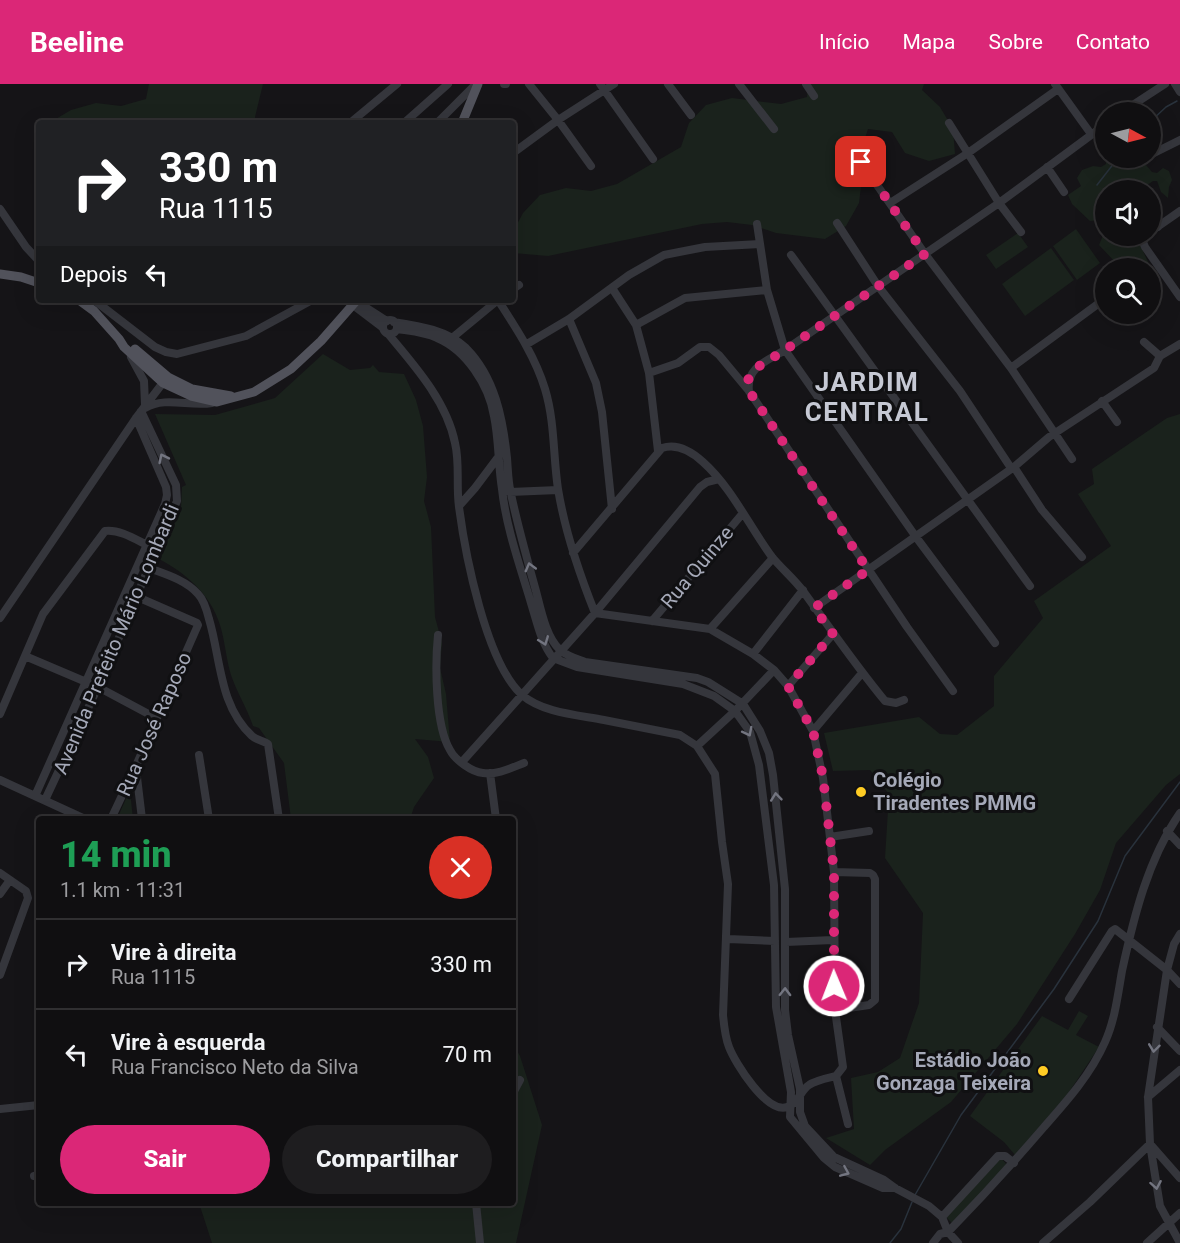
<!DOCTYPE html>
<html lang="pt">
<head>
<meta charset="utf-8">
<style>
  body { margin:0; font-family:Roboto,sans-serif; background:#1e1d1f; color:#f1f3f6; height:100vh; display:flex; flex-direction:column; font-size:22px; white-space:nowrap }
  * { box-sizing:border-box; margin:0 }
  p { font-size:20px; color:#9c9c9f }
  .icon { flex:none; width:33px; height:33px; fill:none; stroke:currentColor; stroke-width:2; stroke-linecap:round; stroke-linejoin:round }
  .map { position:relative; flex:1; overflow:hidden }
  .details { position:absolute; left:36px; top:732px; width:480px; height:390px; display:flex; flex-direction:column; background:#100f11; border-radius:6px; box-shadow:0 6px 24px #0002,0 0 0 2px #302f31 }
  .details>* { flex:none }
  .hud { position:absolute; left:36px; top:36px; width:480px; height:183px; border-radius:6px; box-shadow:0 6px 24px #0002,0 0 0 2px #302f31; background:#202124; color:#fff; overflow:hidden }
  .needle { width:39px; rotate:97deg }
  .controls { position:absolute; left:1095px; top:18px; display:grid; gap:12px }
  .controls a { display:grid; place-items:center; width:66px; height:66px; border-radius:50%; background:#100f11; box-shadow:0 6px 24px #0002,0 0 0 2px #302f31; font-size:30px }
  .pin { position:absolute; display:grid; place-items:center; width:51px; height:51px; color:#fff; margin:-26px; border-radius:12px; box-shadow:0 3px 9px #0006 }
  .me { position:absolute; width:66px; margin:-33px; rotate:359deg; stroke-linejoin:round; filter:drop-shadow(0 0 4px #0008) }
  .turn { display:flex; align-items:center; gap:21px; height:126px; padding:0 24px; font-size:27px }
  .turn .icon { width:78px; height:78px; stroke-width:2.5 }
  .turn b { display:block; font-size:42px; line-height:51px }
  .then { display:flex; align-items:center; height:57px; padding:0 24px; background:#0003; gap:12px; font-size:22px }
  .round { display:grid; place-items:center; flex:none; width:63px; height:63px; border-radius:32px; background:#1e1d1f }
  .headline { display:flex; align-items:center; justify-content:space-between; height:102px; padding:0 24px }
  h1 { font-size:36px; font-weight:800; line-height:45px; color:#1e9e55 }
  .primary-button { display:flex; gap:12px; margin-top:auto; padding:12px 24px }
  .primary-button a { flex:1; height:69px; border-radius:36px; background:#db2777; color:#fff; font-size:24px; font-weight:800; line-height:69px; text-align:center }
  .primary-button a+a { background:#1e1d1f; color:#f1f3f6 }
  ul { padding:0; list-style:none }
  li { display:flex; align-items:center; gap:18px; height:90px; padding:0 24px; border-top:2px solid #302f31 }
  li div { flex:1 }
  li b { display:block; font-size:22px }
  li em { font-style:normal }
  header { display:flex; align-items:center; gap:36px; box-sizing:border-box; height:84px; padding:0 30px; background:#db2777; color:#fff }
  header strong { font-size:28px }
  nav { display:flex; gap:33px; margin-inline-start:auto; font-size:21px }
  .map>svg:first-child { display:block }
  .green { fill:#1a221c }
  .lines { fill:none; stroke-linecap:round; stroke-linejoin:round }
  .stream { stroke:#29323c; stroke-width:1.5 }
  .minor { stroke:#35363c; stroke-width:8 }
  .major { stroke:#51525b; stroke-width:9 }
  .oneway { stroke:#737580 }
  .route { stroke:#db2777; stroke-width:10; stroke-dasharray:0 18 }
  .poi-dot { fill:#ffcc24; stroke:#101012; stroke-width:2 }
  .labels { text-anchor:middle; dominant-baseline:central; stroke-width:6; stroke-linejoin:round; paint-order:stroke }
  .street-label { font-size:20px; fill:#a5a9b8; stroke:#101012 }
  .poi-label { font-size:20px; font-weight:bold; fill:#a5a9b8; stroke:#101012; text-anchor:start }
  .district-label { font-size:26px; font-weight:bold; letter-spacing:1.5px; fill:#c6c9d4; stroke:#101012 }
</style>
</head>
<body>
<header>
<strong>Beeline</strong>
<nav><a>Início</a><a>Mapa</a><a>Sobre</a><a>Contato</a></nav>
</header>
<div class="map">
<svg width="1180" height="1159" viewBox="0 0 1180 1159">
  <rect width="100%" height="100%" fill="#151417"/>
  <path class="green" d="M149,0H263L255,33L256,39H49L71,26L96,19L121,22L146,15Z
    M808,0H924L922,6L940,23L953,45L955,70L929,77L905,69L892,48L868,45L860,69L862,94L859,119L846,142L825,155L776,149L752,141L727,138L702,140L548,172L513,169V148L523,129L540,111L566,104L591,107L617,100L681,63L689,39L706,21L732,14L781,20L807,13Z
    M1105,57L1106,74H1140L1152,88L1157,89L1163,84L1169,87L1172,96L1169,103L1168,114L1161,108L1157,97H1153L1140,106H1106V152H1139L1137,154L1154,191L1151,194L1150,184H1118L1116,179L1099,161L1104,149L1103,136L1090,137L1072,120L1068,111L1081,102L1077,94L1082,86L1093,82L1101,83L1106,80L1104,62Z
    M1076,145L1100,179L1077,196L1053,162Z
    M1018,149L1028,163L996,185L986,171Z
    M1051,164L1074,196L1025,232L1002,200Z
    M323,270L350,286L370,284L373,281L379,288L404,290L416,316L423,342L427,393L424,417L431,443L435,533L442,559L440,584L446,610L450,658L415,655L428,673L434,694L414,723L410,735H291L284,679L259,644L253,642C247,624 237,609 231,591C226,575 225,557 220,541C211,511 186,489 159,475L181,425L182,403L186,401L155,330L215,331L275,314Z
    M1180,330V690L1166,701L1116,759L1100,806L1075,850L1017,940L951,1018L885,1066L870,1081L826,1054L854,1045L851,994L878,988L900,974L919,919L923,829L885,774L889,710L870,686L833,687L824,649L919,633L940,650L957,651L994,622V592L1043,534L1034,517L1111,462L1078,410L1094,400L1092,385L1167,334Z
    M130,707L133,735H117L129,708Z
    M1079,927L1088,932L1076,951L1099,963L1067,1011L1015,1071L1004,1058L970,1032L1042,932L1068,946Z
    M513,960L520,972L542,1041L516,1159H212L199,1119H513Z
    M1001,1074L1008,1082L952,1139L946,1133Z"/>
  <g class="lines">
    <path class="stream" d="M1150,38L1166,23L1177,17
      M1097,101L1118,74
      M915,1111L961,1031L1054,905L1098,837L1125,772L1180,698
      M890,1159L901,1145L912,1118"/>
    <path class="minor" d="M504,0H506
      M529,0L558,36L591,82
      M600,0L653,75
      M668,0L691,31
      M739,0L774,45
      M806,0L814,12
      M1055,0L1091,50
      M1175,0L1180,8
      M1122,28L1165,0
      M350,39L397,0
      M404,39L448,0
      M437,39L476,0
      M949,39L999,119L1021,148
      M513,69L558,36L614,0
      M1150,71L1180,56
      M1144,74H1145
      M861,78L925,170L1011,284L1072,375
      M1047,83L1064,108
      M890,119L968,69L1058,5
      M0,125L26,163L39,177
      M1150,128L1158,143
      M837,139L878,202L960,307L1011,384
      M757,140L767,206L785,266L916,453L995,559
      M1150,148L1180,127
      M1146,152L1143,158L1145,163L1180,213
      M791,171L1030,502
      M612,204L636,241L649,289L658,367
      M513,205L519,201
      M94,216L155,263L166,268L177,270L246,252L312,216
      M498,216C516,244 535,272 545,305C555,338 553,372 558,405C565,448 579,489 595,529L710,545L753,570L774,586L788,602L813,647L823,694L834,788L835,926L843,983L836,992L848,1040
      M356,217L387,237
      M353,221L382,243
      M569,235L596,299L602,328L612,425
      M383 243a7 7 0 1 1 14 0a7 7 0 1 1-14 0Z
      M394,238C420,242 447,246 466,264C495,293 503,335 507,374C508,386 508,398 511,410C518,443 527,475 536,507C541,526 546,553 560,566C567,572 577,575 585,578L697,594L708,598L743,620L760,647L769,669L773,691L785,805V926L788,951L800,1005V1028L805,1042L834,1073L884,1096L895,1104L929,1122L942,1133L948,1148L958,1159
      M636,241L685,214L767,206
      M397,245C410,247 425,248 437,254C466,266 489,301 494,332C499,356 498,380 502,405C506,443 520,482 531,519C537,538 541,559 553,574L577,583L683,600L714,612L735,627L750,648L759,681L774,801L776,923L791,1008L790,1033L824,1074L835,1083L883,1104H895
      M389,251C415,282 447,318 455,359C460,379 456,402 459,423C465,469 486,579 522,611C543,629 578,631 604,636C629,641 654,646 680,651L697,662L715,690L722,758L728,800L723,931C724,942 725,953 729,963C735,979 767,1030 787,1023C799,1019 800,1007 809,1001C816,996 828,994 836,992
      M452,254L498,216
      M1144,258L1160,272
      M527,260L569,235L629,191L664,171L705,163L760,160
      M131,273L144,297L145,320
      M1011,284L1106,214
      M649,289L678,279L700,263H709L719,271L749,307L907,543L953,607
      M749,307C746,283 767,277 785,266L999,119L1106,40
      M1102,317L1117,338
      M145,324C166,312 189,323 212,319
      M1014,383L1042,426L1082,473
      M510,408L558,406
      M459,422L475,404L499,372
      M573,469L662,364C677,359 691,367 703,378C732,404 749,442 772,473C782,485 794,495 803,507C830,544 856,582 885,617L896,619L904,616
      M149,484C165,490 186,496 198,510C204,516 207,527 209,535C221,575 219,622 252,652C256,656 262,656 268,660L279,735
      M814,524L1014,383L1049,353L1154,284L1160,272L1180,260
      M0,534L136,334L165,296
      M652,537L743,429
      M710,545L773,474
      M438,551C435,580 435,641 450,666C455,676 472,688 483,689C497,691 511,684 524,679
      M753,570L803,506
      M25,572L98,603L156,634
      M788,602L833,550
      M0,630L43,530L105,447C119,445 135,455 147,461
      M813,647L862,589
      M697,662L735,627L774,586
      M199,671L209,735
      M462,678L595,529L700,403L707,398L719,395
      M136,685L142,735
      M490,689L496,735
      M0,696L85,735
      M35,712L165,420L167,411L166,403L136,334
      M45,716L98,603L177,417L176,401L141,327
      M111,735L135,684L198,541L197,539L126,508
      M1167,747L1180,761
      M830,753L869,747
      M834,788L870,789L873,791L875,795V916L869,921L835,926
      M0,789L26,807L28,814L0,891
      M0,810L10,796
      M728,855L775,857
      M786,858L833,856
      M1069,915L1112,847L1115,845L1167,886L1180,900
      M1157,943L1180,967
      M513,1009L520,996
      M1148,1013L1180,986
      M0,1025L39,1021
      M34,1092L39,1091
      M476,1119L480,1159
      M942,1133L998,1072H1005L1014,1079
      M933,1159L940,1150L948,1148C981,1114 1013,1079 1044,1043C1067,1017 1091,990 1105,958C1115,936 1118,910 1122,887C1134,832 1148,775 1180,729
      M1043,1159L1090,1118L1150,1060L1180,1094
      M1147,1159L1180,1129
      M1180,1159L1160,1122L1150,1060L1148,1013L1167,886L1174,860L1180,850"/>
    <path class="major" d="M462,39L478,0
      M0,190L21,193L39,199
      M79,216L94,227L119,255L124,263L163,299L191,312L217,318L254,308L291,285L321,257L357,216
      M135,265L168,293L192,305L231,312"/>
  </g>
  <defs><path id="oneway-chevron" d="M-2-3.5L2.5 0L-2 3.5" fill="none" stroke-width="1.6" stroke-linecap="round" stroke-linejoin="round" transform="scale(1.5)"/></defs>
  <g class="oneway">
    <use href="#oneway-chevron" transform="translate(163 374) rotate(-116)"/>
    <use href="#oneway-chevron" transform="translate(530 483) rotate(-105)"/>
    <use href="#oneway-chevron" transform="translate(544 557) rotate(69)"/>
    <use href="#oneway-chevron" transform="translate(748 648) rotate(63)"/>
    <use href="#oneway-chevron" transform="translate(776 713) rotate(-96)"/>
    <use href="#oneway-chevron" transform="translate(785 908) rotate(-89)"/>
    <use href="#oneway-chevron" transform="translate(1154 964) rotate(97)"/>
    <use href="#oneway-chevron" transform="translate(845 1088) rotate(23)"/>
    <use href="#oneway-chevron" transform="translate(1156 1101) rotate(80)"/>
  </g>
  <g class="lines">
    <path class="route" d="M834,902V788L823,693L813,647L788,602L833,550L814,524L868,486L749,307L748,296L756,284L785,266L925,170L861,78"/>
  </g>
  <g class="poi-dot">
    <circle cx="861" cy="708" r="6"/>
    <circle cx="1043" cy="987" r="6"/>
  </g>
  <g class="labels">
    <g class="street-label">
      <text transform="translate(697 483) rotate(-50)">Rua Quinze</text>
      <text transform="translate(116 555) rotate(-67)">Avenida Prefeito Mário Lombardi</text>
      <text transform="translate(154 640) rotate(-66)">Rua José Raposo</text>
    </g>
    <g class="poi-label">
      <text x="873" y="696">Colégio<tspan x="873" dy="23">Tiradentes PMMG</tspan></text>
      <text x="1031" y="976" text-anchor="end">Estádio João<tspan x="1031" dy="23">Gonzaga Teixeira</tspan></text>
    </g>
    <g class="district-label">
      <text x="867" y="298">JARDIM<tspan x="867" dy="30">CENTRAL</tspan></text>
    </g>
  </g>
</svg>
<div class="controls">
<a><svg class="needle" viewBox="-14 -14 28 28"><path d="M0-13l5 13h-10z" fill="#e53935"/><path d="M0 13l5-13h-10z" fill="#9c9c9f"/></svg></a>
<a><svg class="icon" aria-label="sound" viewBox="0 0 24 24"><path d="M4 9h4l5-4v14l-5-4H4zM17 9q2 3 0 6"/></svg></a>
<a><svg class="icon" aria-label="search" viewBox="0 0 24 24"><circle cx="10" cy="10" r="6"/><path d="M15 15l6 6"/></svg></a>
</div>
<div class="pin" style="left:861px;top:78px;background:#d93025"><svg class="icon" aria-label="arrive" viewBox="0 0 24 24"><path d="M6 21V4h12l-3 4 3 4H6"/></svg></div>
<svg class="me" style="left:834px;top:902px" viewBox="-20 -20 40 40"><circle r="17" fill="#db2777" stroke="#fff" stroke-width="3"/><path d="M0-11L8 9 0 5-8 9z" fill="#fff"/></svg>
<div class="hud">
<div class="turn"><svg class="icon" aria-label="right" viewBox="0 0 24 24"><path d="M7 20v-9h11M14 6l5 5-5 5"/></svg><div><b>330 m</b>Rua 1115</div></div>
<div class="then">Depois<svg class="icon" aria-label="left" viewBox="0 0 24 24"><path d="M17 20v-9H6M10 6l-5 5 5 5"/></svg></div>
</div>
<section class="details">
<div class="headline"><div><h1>14 min</h1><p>1.1 km · 11:31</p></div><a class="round" style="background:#d93025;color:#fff"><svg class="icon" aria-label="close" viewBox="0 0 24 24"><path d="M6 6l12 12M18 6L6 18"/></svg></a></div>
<ul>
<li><svg class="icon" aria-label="right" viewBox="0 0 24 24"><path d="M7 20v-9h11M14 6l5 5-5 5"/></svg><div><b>Vire à direita</b><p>Rua 1115</p></div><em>330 m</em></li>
<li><svg class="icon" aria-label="left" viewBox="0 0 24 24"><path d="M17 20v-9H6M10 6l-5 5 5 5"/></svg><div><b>Vire à esquerda</b><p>Rua Francisco Neto da Silva</p></div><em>70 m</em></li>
</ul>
<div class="primary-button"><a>Sair</a><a>Compartilhar</a></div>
</section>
</div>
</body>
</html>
